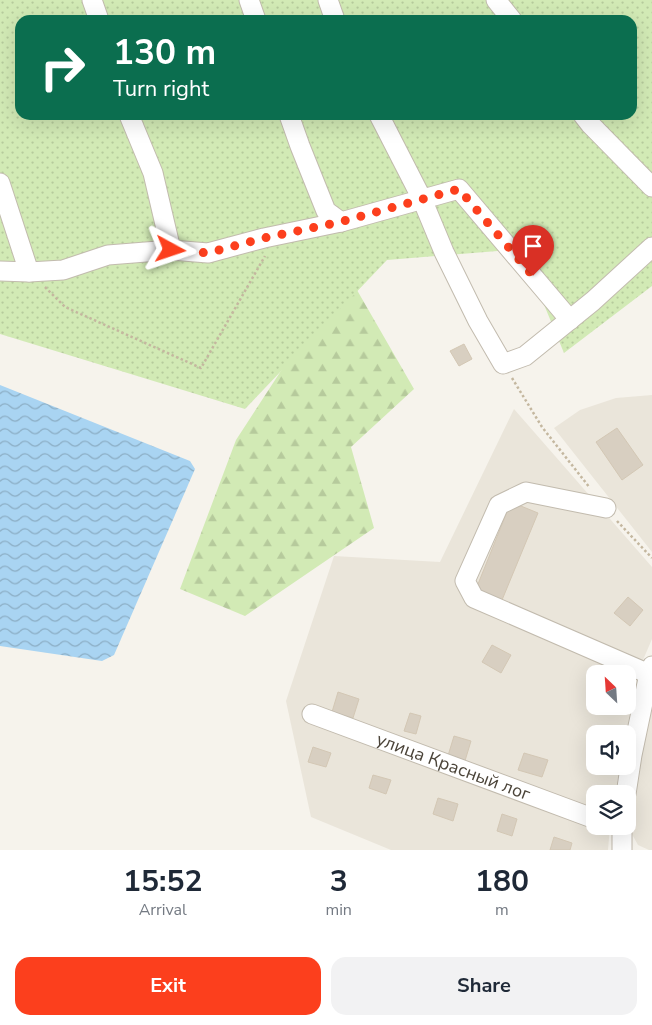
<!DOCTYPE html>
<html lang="en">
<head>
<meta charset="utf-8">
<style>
  body { margin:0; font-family:"Nunito Sans",sans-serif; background:#f2f2f3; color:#1f2937; height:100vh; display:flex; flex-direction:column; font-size:19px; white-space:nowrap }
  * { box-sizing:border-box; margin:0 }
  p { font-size:16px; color:#747a83 }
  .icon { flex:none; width:28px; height:28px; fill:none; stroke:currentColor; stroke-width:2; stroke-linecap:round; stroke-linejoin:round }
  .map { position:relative; height:850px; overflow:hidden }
  .details { display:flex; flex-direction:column; background:#fff; flex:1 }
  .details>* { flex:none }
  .guide { position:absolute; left:15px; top:15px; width:622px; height:105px; border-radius:15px; box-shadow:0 5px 20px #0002; background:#0b6e4f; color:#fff; overflow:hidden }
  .needle { width:32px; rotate:335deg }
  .fabs { position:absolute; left:586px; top:665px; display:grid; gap:10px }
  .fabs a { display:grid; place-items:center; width:50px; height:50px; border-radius:10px; background:#fff; box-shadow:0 5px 20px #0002; font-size:25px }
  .pin { position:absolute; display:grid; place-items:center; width:42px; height:42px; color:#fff; margin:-51px -21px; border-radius:50% 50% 50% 0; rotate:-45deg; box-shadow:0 0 5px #0007 }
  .pin .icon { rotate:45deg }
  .me { position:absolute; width:55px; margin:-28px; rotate:95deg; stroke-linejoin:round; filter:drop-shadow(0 0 4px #0008) }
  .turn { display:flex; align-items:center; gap:18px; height:105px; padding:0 15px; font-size:22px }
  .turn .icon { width:65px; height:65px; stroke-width:2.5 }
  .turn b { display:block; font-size:35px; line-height:42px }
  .eta { display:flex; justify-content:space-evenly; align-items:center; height:85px; text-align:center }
  .eta b { font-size:30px; font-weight:700; line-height:35px }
  .action { display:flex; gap:10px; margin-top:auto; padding:10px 15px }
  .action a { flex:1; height:58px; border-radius:15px; background:#fc3f1d; color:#fff; font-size:20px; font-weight:700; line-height:58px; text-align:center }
  .action a+a { background:#f2f2f3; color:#1f2937 }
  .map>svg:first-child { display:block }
  .residential { fill:#eae5da; fill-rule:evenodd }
  .forest { fill:url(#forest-firs) }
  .garden { fill:url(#garden-dots); fill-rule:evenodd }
  .water { fill:url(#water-waves) }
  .building { fill:#d8cfc1; stroke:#d3c7b4 }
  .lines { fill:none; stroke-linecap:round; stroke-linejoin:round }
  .minor-casing { stroke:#c2bbae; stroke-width:21 }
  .path { stroke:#c4b79f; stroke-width:2.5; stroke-dasharray:2.5 2.5; stroke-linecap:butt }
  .minor { stroke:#fff; stroke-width:19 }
  .route { stroke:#fc3f1d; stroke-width:9; stroke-dasharray:0 16.2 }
  .labels { text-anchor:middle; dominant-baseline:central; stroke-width:5; stroke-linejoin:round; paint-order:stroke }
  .street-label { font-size:18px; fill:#4b4439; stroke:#fff }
</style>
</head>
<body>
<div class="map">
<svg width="652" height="850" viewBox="0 0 652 850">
  <defs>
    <pattern id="forest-firs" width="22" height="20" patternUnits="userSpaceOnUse" patternTransform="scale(1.25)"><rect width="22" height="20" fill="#d2eab5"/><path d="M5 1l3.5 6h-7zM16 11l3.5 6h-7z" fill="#b6ca9c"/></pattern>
    <pattern id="garden-dots" width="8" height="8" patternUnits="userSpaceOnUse" patternTransform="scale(1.25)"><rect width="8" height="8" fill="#d2eab5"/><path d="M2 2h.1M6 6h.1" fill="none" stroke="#b6ca9c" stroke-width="1.8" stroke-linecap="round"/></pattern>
    <pattern id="water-waves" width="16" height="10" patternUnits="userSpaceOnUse" patternTransform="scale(1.25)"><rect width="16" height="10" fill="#a9d4f2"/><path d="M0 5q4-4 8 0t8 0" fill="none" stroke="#8caec5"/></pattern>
  </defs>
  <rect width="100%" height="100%" fill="#f6f3ec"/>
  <path class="residential" d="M652,395V552L554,428L580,410L616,398Z
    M514,409L652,567V639L637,674L626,734H595V766H620L615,794H595V826H610L608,850H391L311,817L286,701L334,556L440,562ZM595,674H628V706H595Z
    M652,696V850H649L638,845L628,827Z"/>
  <path class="forest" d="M346,271L414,389L351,447L374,528L245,616L180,589L236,440Z"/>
  <path class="garden" d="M0,0H652V286L564,353L521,249L387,260L245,409L0,334ZM20,20H632V115H20Z"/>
  <path class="water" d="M0,385L190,461L195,469L114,655L102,661L0,646Z"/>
  <path class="building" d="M464,344L472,359L459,366L450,351Z
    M617,428L643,465L622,480L596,442Z
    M511,502L538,513L502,600L476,589Z
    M628,597L643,610L630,626L614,613Z
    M492,645L511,655L501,673L482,662Z
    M338,692L359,699L353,718L332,712Z
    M410,713L421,716L416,734L404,731Z
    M454,736L471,741L464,764L447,759Z
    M313,747L331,753L326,767L308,762Z
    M524,753L548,760L542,777L518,770Z
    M373,775L391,780L386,794L369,788Z
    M438,798L458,804L453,821L433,814Z
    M502,814L517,819L512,836L497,831Z
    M554,837L572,843L570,850H550Z"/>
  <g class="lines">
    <g class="minor-casing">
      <g id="minor">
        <path d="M92,0L99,20"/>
        <path d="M249,0L256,20"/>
        <path d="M328,0L335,20"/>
        <path d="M496,0L512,20"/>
        <path d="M129,115L153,173L171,250L208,253L264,238L341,222"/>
        <path d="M289,115L300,146L326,211L341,222L459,189L570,320"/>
        <path d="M379,115L422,199L444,252L478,321L503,364L525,356L593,301L652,247"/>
        <path d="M583,115L590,124L652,187"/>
        <path d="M0,183L29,272L63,270L108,255L171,250"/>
        <path d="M0,271L29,272"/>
        <path d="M606,508L526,492L499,505L465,581L474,598L649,674"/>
        <path id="s1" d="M312,714L595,819"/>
        <path d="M626,794L632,755L649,674L652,666"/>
        <path d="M622,850V826"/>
      </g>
    </g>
    <path class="path" d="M45,287L65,307L201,368L265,256
      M512,378L542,427L590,488
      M617,521L652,558"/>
    <use href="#minor" class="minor"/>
  </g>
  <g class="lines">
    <path class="route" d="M171,250L208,253L264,238L340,222L459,189L533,276"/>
  </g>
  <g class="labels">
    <g class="street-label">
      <text stroke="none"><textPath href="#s1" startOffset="151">улица Красный лог</textPath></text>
    </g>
  </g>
</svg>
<div class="fabs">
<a><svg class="needle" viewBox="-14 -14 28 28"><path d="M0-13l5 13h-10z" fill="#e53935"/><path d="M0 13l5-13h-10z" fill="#747a83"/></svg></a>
<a><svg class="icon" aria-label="sound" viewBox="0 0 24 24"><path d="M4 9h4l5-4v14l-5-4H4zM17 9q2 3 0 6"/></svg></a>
<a><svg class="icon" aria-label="layers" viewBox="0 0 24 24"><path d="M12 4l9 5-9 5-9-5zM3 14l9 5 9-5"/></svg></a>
</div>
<div class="pin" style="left:533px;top:276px;background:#d93025"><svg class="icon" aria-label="arrive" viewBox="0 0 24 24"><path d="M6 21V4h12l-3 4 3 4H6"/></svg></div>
<svg class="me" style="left:171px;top:250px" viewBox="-20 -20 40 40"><path d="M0-17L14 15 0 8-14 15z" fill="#fc3f1d" stroke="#fff" stroke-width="4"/></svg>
<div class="guide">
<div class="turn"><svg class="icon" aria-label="right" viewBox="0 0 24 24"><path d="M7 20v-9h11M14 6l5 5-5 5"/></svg><div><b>130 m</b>Turn right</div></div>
</div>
</div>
<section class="details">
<div class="eta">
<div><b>15:52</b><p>Arrival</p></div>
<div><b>3</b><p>min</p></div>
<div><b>180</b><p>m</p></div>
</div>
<div class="action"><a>Exit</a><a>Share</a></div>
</section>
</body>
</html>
